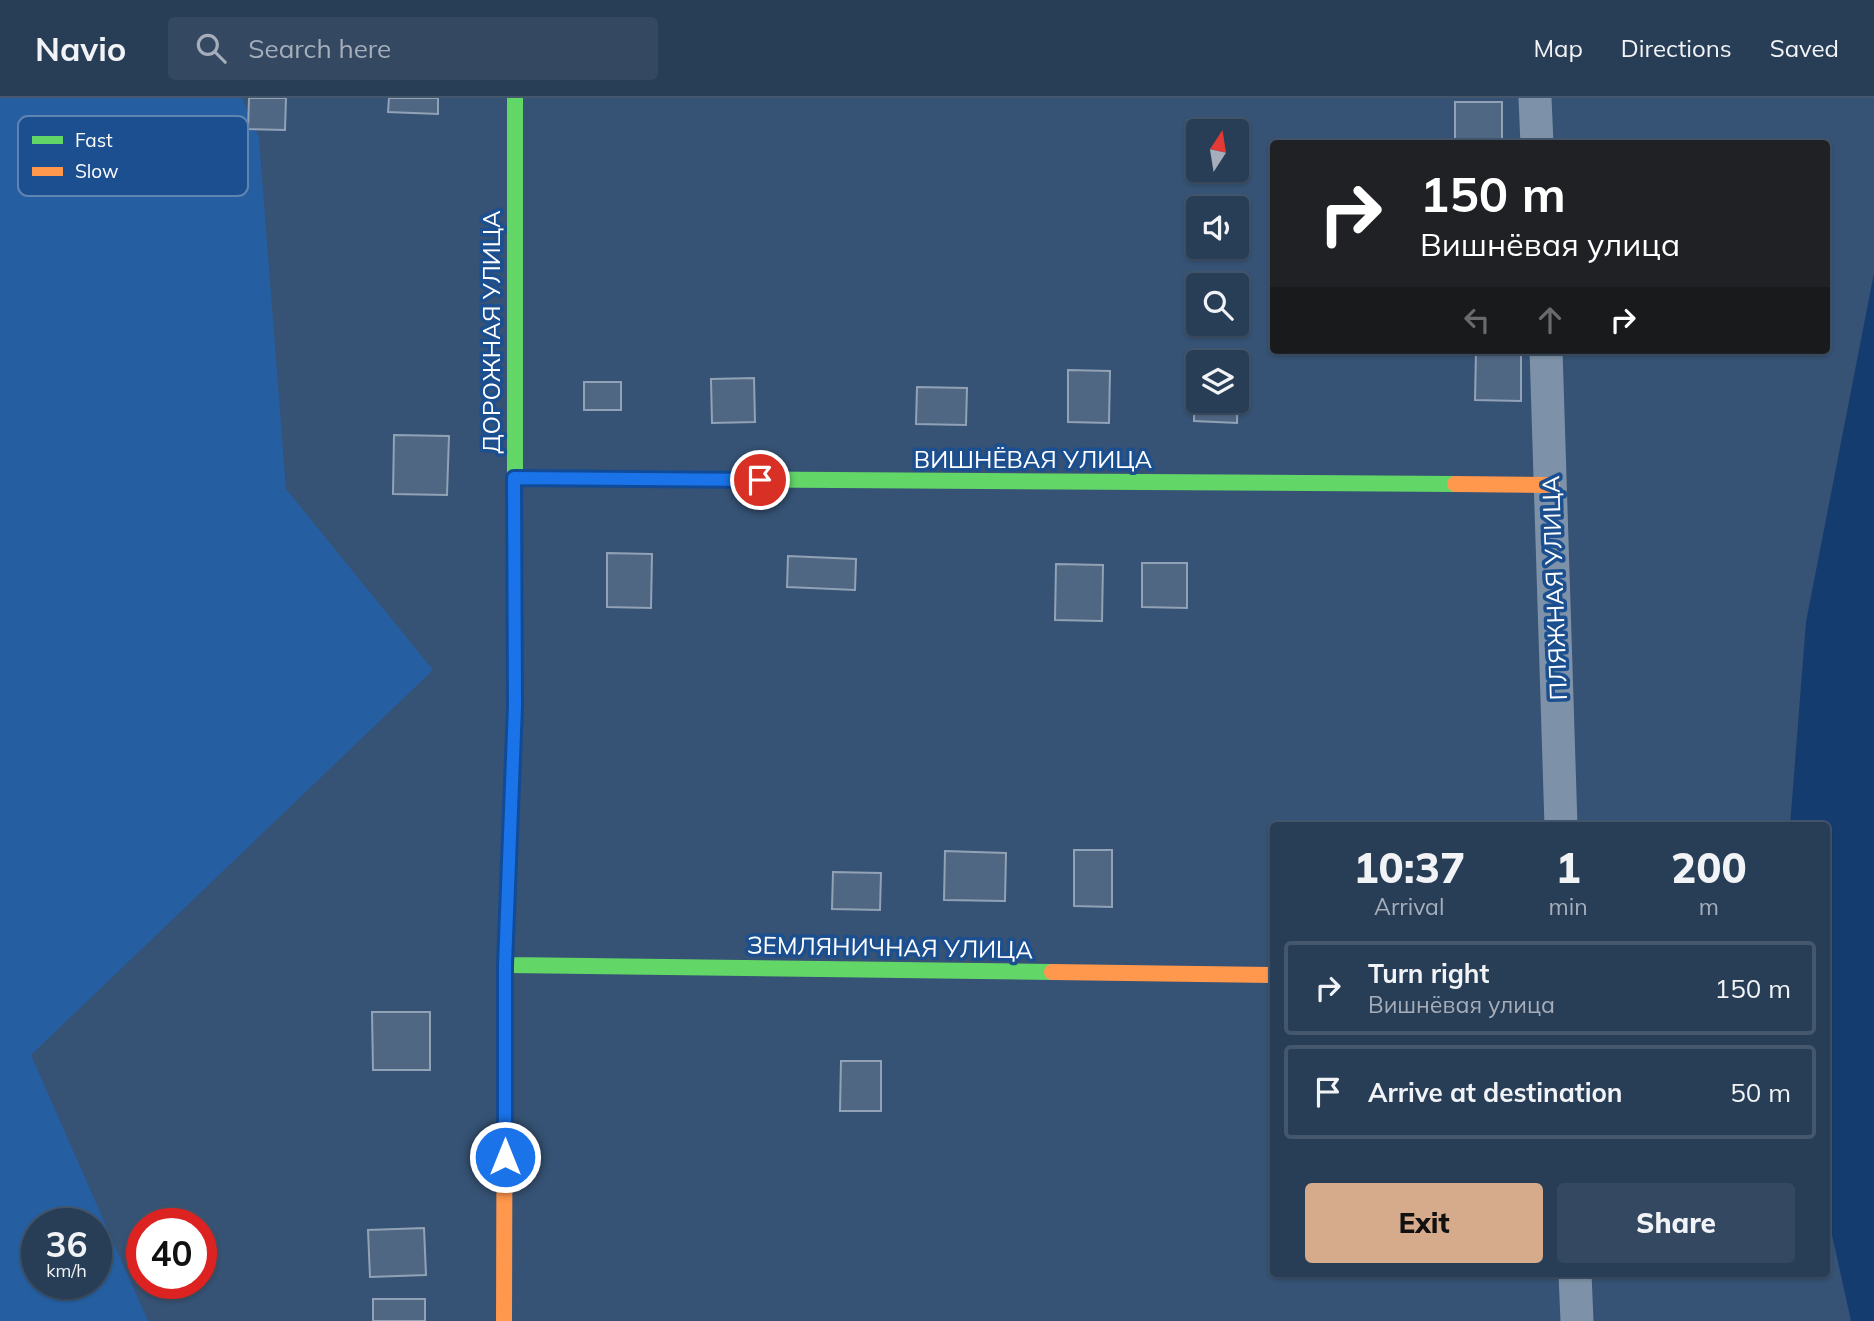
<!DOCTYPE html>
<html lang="en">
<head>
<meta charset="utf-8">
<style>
  body { margin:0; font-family:Mulish,sans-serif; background:#344961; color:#f1f3f6; height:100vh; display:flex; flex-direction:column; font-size:26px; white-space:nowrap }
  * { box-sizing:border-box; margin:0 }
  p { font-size:23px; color:#a5aeba }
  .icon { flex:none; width:38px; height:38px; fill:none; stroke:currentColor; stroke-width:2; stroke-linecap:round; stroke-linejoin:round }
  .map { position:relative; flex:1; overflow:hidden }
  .panel { position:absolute; left:1270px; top:724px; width:560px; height:455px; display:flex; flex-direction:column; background:#283e57; border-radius:7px; box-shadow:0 2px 5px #0004,0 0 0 2px #44576d }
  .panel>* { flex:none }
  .guide { position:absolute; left:1270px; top:42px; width:560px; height:214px; border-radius:7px; box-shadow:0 2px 5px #0004,0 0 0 2px #44576d; background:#202124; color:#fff; overflow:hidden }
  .needle { width:46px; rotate:12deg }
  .buttons { position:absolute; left:1186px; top:21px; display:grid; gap:14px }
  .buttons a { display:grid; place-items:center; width:63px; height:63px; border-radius:7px; background:#283e57; box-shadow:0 2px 5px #0004,0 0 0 2px #44576d; font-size:35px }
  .speed { position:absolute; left:21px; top:1110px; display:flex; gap:14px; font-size:35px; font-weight:700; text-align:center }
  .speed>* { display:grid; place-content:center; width:91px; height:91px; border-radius:50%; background:#283e57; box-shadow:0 2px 5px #0004,0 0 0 2px #44576d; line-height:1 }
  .speed small { font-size:18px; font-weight:400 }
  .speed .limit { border:10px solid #d22; background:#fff; color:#111 }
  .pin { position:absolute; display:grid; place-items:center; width:60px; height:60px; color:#fff; margin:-30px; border:4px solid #fff; border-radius:50%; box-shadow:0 2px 7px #0007 }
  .me { position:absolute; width:77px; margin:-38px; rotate:0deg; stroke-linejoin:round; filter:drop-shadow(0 0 5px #0008) }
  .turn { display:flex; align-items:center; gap:24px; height:147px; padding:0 35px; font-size:32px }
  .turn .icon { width:91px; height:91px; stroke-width:2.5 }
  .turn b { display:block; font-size:49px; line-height:60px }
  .lanes { display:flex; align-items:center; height:66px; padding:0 35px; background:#0003; justify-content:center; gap:35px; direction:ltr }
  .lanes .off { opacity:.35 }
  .eta { display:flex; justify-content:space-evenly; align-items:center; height:119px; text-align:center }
  .eta b { font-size:42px; font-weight:800; line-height:49px }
  .cta { display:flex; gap:14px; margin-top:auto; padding:14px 35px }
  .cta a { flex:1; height:80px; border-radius:7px; background:#d6ab8b; color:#111; font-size:28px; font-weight:800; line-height:80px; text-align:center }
  .cta a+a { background:#344961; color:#f1f3f6 }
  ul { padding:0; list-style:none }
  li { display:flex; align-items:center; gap:21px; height:94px; margin:0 14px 10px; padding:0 21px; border:4px solid #44576d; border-radius:7px }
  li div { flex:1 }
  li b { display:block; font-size:26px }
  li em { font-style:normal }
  header { display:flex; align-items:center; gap:42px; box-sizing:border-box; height:98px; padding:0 35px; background:#283e57; border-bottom:2px solid #44576d }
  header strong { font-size:33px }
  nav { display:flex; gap:38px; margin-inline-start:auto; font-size:24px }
  .search { width:490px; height:63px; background:#344961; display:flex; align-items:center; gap:18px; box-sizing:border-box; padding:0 24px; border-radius:7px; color:#a5aeba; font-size:26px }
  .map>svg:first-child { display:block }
  .green { fill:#265fa1; fill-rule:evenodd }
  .water { fill:#153c6e }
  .building { fill:#506783; stroke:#92a2b6; stroke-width:2 }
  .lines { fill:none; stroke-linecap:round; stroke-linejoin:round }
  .street { stroke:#7d92a8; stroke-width:33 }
  .fast { stroke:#63d668; stroke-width:16 }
  .slow { stroke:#ff974d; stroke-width:16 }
  .route-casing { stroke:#114b97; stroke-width:18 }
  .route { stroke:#1a73e8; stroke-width:12 }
  .labels { text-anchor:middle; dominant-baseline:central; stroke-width:7; stroke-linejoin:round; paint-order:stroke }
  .street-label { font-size:24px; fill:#fff; stroke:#1b4f8f }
  .key { fill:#1b4f8f; stroke:#5f84b1; stroke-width:2 }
  .key-label { font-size:19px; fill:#fff }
</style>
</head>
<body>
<header>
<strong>Navio</strong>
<div class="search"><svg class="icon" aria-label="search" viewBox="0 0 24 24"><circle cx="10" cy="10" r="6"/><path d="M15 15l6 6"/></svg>Search here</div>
<nav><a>Map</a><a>Directions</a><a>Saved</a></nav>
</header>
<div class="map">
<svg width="1874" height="1223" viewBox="0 0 1874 1223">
  <rect width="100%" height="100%" fill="#365274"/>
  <path class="green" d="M0,0H242L259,40L286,391L433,572L31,957L148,1223H0ZM37,1125H96V1185H37Z"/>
  <path class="water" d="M1874,175V1223H1851L1827,1114V728H1790L1806,524Z"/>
  <path class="building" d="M249,0H286L285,32L248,31Z
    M389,0H438V16L388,14Z
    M1455,4H1502V46H1455Z
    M1476,252H1521V303L1475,302Z
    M1068,272L1110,273L1109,325L1068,324Z
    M1195,273L1199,274V303H1237L1238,275L1237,325L1194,323Z
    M754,280L755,324L712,325L711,281Z
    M584,284H621V312H584Z
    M917,289L967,290L966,327L916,326Z
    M394,337L449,338L447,397L393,396Z
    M607,455L652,456L651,510L607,509Z
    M788,458L856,461L855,492L787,489Z
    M1142,465H1187V510L1142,509Z
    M1056,466L1103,467L1102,523L1055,522Z
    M1074,752H1112V809L1074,808Z
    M945,753L1006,755L1005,803L944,802Z
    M833,774L881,775L880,812L832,811Z
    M372,914H430V972H373Z
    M841,963H881V1013H840Z
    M424,1130L426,1177L370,1179L368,1132Z
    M1471,1176H1525V1179L1471,1178Z
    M373,1201H425V1223H373Z"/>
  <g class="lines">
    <path class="street" d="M1535,0L1537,46
      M1546,252L1561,728
      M1575,1176L1577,1223"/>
    <path class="fast" d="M514,380L1455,386
      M505,866L515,608V0
      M505,867L1052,874"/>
    <path class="slow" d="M1455,386L1552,387
      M1052,874L1274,877
      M504,1223L505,866"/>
  </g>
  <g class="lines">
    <g class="route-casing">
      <path id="route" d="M505,1059V867L515,608L514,380L760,382"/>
    </g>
    <use href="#route" class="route"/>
  </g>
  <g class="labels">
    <g class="street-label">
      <text transform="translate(491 234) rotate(-90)">ДОРОЖНАЯ УЛИЦА</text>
      <text x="1033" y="361">ВИШНЁВАЯ УЛИЦА</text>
      <text transform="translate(1554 490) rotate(-92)">ПЛЯЖНАЯ УЛИЦА</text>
      <text transform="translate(890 849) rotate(1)">ЗЕМЛЯНИЧНАЯ УЛИЦА</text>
    </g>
  </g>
  <rect x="18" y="18" width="230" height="80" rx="10" class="key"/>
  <rect x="32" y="38" width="31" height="8" fill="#63d668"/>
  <rect x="32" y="69" width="31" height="9" fill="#ff974d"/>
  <g class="key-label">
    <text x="75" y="49">Fast</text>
    <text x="75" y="80">Slow</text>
  </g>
</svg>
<div class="buttons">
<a><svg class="needle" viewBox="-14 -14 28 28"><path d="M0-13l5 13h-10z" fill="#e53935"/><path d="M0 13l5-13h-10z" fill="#a5aeba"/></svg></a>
<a><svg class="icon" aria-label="sound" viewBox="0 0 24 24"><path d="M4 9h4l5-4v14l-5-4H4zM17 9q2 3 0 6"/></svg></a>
<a><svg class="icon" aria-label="search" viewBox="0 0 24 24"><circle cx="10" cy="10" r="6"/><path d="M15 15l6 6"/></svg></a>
<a><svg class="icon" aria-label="layers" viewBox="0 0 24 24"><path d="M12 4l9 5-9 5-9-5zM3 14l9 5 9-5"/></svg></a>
</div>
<div class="speed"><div>36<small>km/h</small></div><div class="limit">40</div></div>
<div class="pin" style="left:760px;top:382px;background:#d93025"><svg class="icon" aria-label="arrive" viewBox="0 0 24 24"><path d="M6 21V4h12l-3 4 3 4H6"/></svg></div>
<svg class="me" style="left:505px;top:1059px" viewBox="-20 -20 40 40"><circle r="17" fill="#1a73e8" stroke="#fff" stroke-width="3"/><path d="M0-11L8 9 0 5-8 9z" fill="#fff"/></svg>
<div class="guide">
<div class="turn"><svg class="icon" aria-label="right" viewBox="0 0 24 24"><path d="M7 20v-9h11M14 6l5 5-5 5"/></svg><div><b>150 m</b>Вишнёвая улица</div></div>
<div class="lanes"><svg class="icon off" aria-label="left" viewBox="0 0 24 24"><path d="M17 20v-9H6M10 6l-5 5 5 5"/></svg><svg class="icon off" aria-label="ahead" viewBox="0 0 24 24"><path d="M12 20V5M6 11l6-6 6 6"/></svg><svg class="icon" aria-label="right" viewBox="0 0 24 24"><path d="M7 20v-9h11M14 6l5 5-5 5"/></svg></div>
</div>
<section class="panel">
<div class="eta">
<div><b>10:37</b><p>Arrival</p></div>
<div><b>1</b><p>min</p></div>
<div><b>200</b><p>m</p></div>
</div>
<ul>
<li><svg class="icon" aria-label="right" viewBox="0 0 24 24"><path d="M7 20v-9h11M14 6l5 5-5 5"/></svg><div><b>Turn right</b><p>Вишнёвая улица</p></div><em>150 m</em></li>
<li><svg class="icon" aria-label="arrive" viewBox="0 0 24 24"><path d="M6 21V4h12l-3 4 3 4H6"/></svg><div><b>Arrive at destination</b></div><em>50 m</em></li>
</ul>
<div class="cta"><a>Exit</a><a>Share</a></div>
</section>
</div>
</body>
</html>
